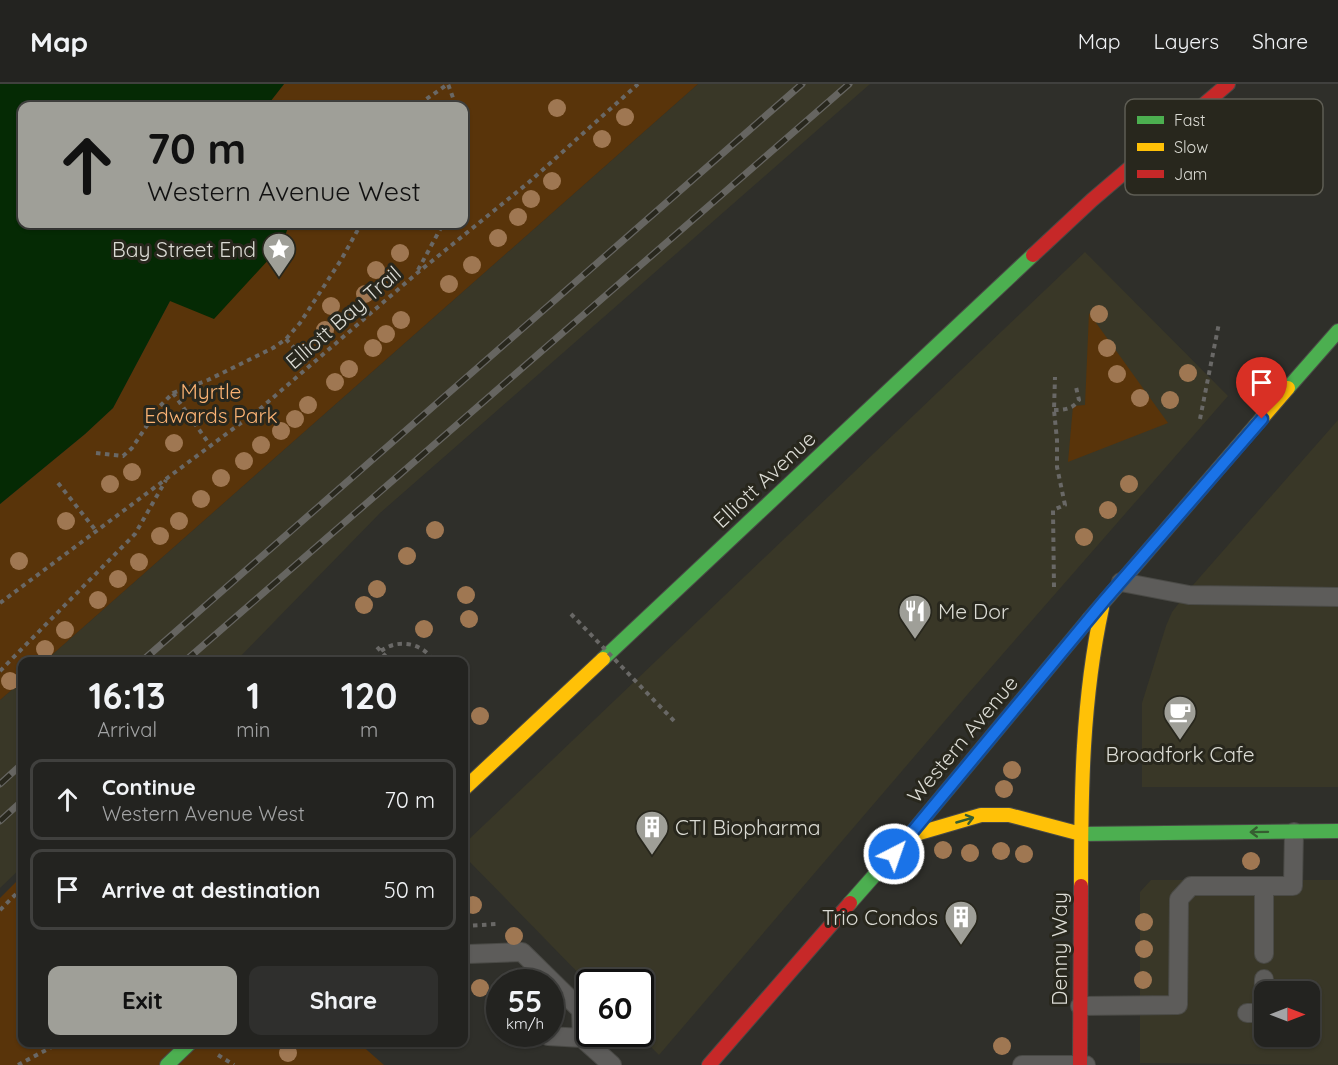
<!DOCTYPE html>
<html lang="en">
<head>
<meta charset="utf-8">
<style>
  body { margin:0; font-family:Quicksand,sans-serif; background:#2f2f2d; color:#f1f3f6; height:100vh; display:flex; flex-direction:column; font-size:22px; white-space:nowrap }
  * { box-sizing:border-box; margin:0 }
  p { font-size:20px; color:#a3a4a5 }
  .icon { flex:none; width:33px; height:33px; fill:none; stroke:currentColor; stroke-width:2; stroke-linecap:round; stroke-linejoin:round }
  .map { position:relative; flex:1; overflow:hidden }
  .details { position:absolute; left:18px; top:573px; width:450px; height:390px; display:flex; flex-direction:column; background:#232320; border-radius:12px; box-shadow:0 2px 4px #0004,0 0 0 2px #40403e }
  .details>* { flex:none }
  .top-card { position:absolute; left:18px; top:18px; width:450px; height:126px; border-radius:12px; box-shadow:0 2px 4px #0004,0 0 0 2px #40403e; background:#9f9f98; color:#111; overflow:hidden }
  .needle { width:39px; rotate:90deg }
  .buttons { position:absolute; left:1254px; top:897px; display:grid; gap:12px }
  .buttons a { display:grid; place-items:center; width:66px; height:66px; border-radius:12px; background:#232320; box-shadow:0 2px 4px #0004,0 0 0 2px #40403e; font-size:30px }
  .speed { position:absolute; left:486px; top:885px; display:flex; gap:12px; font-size:30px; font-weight:700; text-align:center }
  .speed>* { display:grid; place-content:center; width:78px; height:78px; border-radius:50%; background:#232320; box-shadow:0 2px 4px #0004,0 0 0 2px #40403e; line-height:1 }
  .speed small { font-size:15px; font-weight:400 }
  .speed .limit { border:3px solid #111; border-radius:9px; background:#fff; color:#111 }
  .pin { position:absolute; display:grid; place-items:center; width:51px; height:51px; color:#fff; margin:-62px -26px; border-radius:50% 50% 50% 0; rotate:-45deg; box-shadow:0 0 6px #0007 }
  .pin .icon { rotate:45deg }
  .me { position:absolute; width:66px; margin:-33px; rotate:41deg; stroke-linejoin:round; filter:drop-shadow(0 0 4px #0008) }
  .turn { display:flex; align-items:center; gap:21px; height:126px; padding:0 30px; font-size:27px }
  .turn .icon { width:78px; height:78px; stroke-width:2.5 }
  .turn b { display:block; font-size:42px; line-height:51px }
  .eta { display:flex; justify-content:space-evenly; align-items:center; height:102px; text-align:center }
  .eta b { font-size:36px; font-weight:700; line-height:42px }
  .primary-button { display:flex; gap:12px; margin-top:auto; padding:12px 30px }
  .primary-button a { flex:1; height:69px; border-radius:12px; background:#9f9f98; color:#111; font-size:24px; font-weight:700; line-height:69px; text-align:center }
  .primary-button a+a { background:#2f2f2d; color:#f1f3f6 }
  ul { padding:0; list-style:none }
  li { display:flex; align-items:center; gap:18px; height:81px; margin:0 12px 9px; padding:0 18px; border:3px solid #40403e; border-radius:12px }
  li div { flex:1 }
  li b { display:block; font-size:22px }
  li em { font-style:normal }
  header { display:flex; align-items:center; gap:36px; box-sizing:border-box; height:84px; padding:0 30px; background:#232320; border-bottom:2px solid #40403e }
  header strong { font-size:28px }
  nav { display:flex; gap:33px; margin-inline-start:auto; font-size:21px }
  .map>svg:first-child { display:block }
  .built { fill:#393727; fill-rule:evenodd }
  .green { fill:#59340a }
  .water { fill:#052a04 }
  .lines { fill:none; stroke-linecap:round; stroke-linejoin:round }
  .lane-casing { stroke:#4a4a46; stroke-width:20 }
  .fast-casing { stroke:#4a4a46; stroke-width:16 }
  .slow-casing { stroke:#4a4a46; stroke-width:16 }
  .jam-casing { stroke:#4a4a46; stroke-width:16 }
  .path { stroke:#696866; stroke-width:4; stroke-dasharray:4.5 4.5; stroke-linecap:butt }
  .lane { stroke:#5d5c5a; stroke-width:18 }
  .fast { stroke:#4caf50; stroke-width:14 }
  .slow { stroke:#ffc107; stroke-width:14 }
  .jam { stroke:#c62828; stroke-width:14 }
  .rail-casing { stroke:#666561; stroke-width:7 }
  .rail { stroke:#28271d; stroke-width:4.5; stroke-dasharray:14; stroke-linecap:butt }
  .path-bridge { stroke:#696866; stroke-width:4; stroke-dasharray:4.5 4.5; stroke-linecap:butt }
  .tree { fill:#9f7752 }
  .oneway { stroke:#365d31 }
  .route-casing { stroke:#114b97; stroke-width:15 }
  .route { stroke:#1a73e8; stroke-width:10 }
  .labels { text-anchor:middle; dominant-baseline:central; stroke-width:6; stroke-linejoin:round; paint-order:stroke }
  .poi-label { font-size:21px; fill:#dbdbd4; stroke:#28271d; text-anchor:end }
  .street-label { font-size:21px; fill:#dbdbd4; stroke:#28271d }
  .park-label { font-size:21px; fill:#fab273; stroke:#28271d }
  .key { fill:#28271d; stroke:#5e5d54; stroke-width:1.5 }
  .key-label { font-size:16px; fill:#dbdbd4 }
</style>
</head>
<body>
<header>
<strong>Map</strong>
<nav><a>Map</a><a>Layers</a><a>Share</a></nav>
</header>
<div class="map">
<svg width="1338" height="981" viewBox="0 0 1338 981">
  <rect width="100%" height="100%" fill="#2f2f2a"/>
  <path class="built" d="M698,0H870L380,429L236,577H45Z
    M1085,168L1228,312L967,611L659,971L638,950H640V898H590L589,900L464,772V760Z
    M1338,336V703H1142V619L1166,542L1172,528L1193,501Z
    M22,597V783L0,804V616Z
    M1151,796H1338V981L1140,979V808ZM1264,908H1310V952H1264Z"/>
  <path class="green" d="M284,0H698L45,577L22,578V597L0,616V420L85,350L113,324L170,217L282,161L289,140H464V22H272L269,19Z
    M1089,229L1168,339L1068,378L1073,322L1085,321Z
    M22,792V958H327L330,962L333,959H359L384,981H0V814Z"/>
  <path class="water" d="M0,0H284L270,18L272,22H22V140H289L282,161L214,235L170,217L113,324L85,350L0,420Z"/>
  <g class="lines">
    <g class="lane-casing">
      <path id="lane" d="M1121,498L1189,511L1338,513
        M1264,802V870
        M468,870L522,868L581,926L582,954
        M1080,922L1178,921L1179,815L1191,802H1293L1294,748
        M1247,929H1263L1264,895
        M545,950L548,952L582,954
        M582,954L612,981
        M1022,981H1086"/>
    </g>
    <g class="fast-casing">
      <path id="fast" d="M1288,304L1338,247
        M603,575L1033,171
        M1081,750L1338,747
        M850,819L909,752L1089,535
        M167,981L191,958"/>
    </g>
    <g class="slow-casing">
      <path id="slow" d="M1089,535L1288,304
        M464,705L603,575
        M909,752L981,731H1009L1081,750
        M1081,802C1081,708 1082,616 1102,524"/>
    </g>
    <g class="jam-casing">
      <path id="jam" d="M1033,171L1092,116L1228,0
        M709,981L850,819
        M1080,981L1081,802"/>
    </g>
    <path class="path" d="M421,22L425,16L448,0L456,22
      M418,186L443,140
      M286,255L310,281
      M173,309L210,361
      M1054,326C1064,326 1073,325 1079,316L1076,303
      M1200,335L1219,239
      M96,369L123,372L132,364L160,322L173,309L208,296L273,264L286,255L300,239L341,176L361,140
      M58,399L97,448
      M1054,503L1053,426L1065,421L1057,383V356L1054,326L1055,293
      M0,519L261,324L416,190L528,99L638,0
      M377,563L391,578
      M381,567C398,554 424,559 434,578
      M0,587L135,450L166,396
      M0,826L22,804
      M464,842L497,840
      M218,971L234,981
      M18,981L61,958"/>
    <use href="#lane" class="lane"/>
    <use href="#fast" class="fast"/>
    <use href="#slow" class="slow"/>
    <use href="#jam" class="jam"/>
    <g class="rail-casing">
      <path id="rail" d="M141,578L802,0
        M184,578L849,0
        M0,700L22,680
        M0,737L22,717"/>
    </g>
    <use href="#rail" class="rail"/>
    <path class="path-bridge" d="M571,530L675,638"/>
  </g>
  <g class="tree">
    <circle cx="557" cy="24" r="9"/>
    <circle cx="625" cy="33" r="9"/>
    <circle cx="602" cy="55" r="9"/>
    <circle cx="552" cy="97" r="9"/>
    <circle cx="531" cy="115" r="9"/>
    <circle cx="518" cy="133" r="9"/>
    <circle cx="498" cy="154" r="9"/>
    <circle cx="400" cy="169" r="9"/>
    <circle cx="472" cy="181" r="9"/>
    <circle cx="376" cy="186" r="9"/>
    <circle cx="449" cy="200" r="9"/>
    <circle cx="365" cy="210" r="9"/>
    <circle cx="331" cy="222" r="9"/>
    <circle cx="1099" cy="230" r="9"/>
    <circle cx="401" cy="236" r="9"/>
    <circle cx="325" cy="246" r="9"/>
    <circle cx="386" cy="250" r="9"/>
    <circle cx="373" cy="264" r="9"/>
    <circle cx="1107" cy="264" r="9"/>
    <circle cx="349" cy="285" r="9"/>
    <circle cx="1188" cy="289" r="9"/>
    <circle cx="1117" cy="290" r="9"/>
    <circle cx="335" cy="298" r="9"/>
    <circle cx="1140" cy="314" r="9"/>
    <circle cx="1170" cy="316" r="9"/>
    <circle cx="308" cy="321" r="9"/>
    <circle cx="295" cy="335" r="9"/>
    <circle cx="281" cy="347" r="9"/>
    <circle cx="174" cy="359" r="9"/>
    <circle cx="261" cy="361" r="9"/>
    <circle cx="244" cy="377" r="9"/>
    <circle cx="132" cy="388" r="9"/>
    <circle cx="221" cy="394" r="9"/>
    <circle cx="110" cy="400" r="9"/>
    <circle cx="1129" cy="400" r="9"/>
    <circle cx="201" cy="415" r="9"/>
    <circle cx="1108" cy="426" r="9"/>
    <circle cx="66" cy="437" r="9"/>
    <circle cx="179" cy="437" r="9"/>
    <circle cx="435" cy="446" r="9"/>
    <circle cx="160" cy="452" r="9"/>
    <circle cx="1084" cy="453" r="9"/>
    <circle cx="407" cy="472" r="9"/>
    <circle cx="19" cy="477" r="9"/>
    <circle cx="139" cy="478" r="9"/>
    <circle cx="118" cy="495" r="9"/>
    <circle cx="377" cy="505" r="9"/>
    <circle cx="466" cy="511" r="9"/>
    <circle cx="98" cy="516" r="9"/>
    <circle cx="364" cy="521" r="9"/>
    <circle cx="469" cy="535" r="9"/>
    <circle cx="424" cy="545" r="9"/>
    <circle cx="65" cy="546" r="9"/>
    <circle cx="45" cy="565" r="9"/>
    <circle cx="10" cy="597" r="9"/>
    <circle cx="480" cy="632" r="9"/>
    <circle cx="1012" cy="686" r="9"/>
    <circle cx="1004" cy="705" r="9"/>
    <circle cx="943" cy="766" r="9"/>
    <circle cx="1001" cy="767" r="9"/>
    <circle cx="970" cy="769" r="9"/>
    <circle cx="1024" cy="770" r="9"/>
    <circle cx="1251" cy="777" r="9"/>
    <circle cx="473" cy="821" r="9"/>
    <circle cx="1144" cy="838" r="9"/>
    <circle cx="514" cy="852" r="9"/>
    <circle cx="1144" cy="865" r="9"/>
    <circle cx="1143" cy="896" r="9"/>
    <circle cx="480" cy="904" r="9"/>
    <circle cx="1002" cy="962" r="9"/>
    <circle cx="288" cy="969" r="9"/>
  </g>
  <defs><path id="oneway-shaft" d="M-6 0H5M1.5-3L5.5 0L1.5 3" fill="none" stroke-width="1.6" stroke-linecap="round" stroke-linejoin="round" transform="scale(1.5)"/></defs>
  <g class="oneway">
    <use href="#oneway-shaft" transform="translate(965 736) rotate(-16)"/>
    <use href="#oneway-shaft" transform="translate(1259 748) rotate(179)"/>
  </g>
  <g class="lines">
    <g class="route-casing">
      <path id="route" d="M894,770L1104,517L1262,335"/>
    </g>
    <use href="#route" class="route"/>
  </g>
  <defs>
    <g id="sight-pin" transform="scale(1.725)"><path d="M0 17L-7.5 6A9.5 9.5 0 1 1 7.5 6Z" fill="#9f9f98" stroke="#28271d"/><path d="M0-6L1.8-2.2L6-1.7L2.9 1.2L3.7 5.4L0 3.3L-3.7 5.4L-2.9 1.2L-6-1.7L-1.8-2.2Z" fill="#fff"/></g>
    <g id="restaurant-pin" transform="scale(1.725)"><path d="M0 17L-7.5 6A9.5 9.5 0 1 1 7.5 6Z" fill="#9f9f98" stroke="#28271d"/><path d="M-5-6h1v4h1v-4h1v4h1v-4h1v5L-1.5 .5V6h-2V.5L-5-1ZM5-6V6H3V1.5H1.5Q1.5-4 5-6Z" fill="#fff"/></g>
    <g id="cafe-pin" transform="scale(1.725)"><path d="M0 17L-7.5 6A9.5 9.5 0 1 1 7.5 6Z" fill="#9f9f98" stroke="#28271d"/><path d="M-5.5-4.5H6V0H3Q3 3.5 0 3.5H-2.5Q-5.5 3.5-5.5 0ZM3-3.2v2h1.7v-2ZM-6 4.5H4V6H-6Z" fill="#fff"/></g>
    <g id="building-pin" transform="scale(1.725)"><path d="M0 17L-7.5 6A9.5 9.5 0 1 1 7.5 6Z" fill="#9f9f98" stroke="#28271d"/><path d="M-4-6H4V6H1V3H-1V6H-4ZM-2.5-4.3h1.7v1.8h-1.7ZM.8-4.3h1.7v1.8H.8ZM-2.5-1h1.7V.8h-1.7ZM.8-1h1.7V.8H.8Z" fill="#fff"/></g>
  </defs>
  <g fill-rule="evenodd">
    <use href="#sight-pin" x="279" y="165"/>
    <use href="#restaurant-pin" x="915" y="527"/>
    <use href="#cafe-pin" x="1180" y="628"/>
    <use href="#building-pin" x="652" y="743"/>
    <use href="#building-pin" x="961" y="833"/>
  </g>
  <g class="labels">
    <g class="poi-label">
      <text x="256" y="165">Bay Street End</text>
      <text x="938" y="527" text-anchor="start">Me Dor</text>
      <text x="1180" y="670" text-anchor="middle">Broadfork Cafe</text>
      <text x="675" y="743" text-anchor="start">CTI Biopharma</text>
      <text x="938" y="833">Trio Condos</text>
    </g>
    <g class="street-label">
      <text transform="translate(343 233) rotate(-41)">Elliott Bay Trail</text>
      <text transform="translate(764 395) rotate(-43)">Elliott Avenue</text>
      <text transform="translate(962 655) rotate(-50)">Western Avenue</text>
      <text transform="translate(1059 865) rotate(-90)">Denny Way</text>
    </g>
    <g class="park-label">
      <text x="211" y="307">Myrtle<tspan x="211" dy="24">Edwards Park</tspan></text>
    </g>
  </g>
  <rect x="1125" y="15" width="198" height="96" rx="9" class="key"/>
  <rect x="1137" y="32" width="27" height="8" fill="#4caf50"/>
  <rect x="1137" y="59" width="27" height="8" fill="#ffc107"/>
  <rect x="1137" y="86" width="27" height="8" fill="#c62828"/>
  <g class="key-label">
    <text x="1174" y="42">Fast</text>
    <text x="1174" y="69">Slow</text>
    <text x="1174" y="96">Jam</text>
  </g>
</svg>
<div class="buttons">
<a><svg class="needle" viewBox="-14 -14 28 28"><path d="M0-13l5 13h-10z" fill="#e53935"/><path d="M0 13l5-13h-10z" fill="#a3a4a5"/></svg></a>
</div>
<div class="speed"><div>55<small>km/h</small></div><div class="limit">60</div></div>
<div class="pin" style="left:1262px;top:335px;background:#d93025"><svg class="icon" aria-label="arrive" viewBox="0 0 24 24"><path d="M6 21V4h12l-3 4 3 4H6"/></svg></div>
<svg class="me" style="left:894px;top:770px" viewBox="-20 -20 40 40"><circle r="17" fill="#1a73e8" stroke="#fff" stroke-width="3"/><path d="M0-11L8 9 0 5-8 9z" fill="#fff"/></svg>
<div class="top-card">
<div class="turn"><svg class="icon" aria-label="ahead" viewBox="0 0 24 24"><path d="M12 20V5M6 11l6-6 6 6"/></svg><div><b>70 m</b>Western Avenue West</div></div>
</div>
<section class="details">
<div class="eta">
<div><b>16:13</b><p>Arrival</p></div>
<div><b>1</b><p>min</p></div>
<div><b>120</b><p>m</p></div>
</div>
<ul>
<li><svg class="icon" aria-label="ahead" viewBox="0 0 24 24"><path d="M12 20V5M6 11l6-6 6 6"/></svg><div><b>Continue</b><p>Western Avenue West</p></div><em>70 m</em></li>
<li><svg class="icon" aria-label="arrive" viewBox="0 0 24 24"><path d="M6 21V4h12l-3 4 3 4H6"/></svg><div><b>Arrive at destination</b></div><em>50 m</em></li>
</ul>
<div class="primary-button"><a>Exit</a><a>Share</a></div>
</section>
</div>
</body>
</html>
